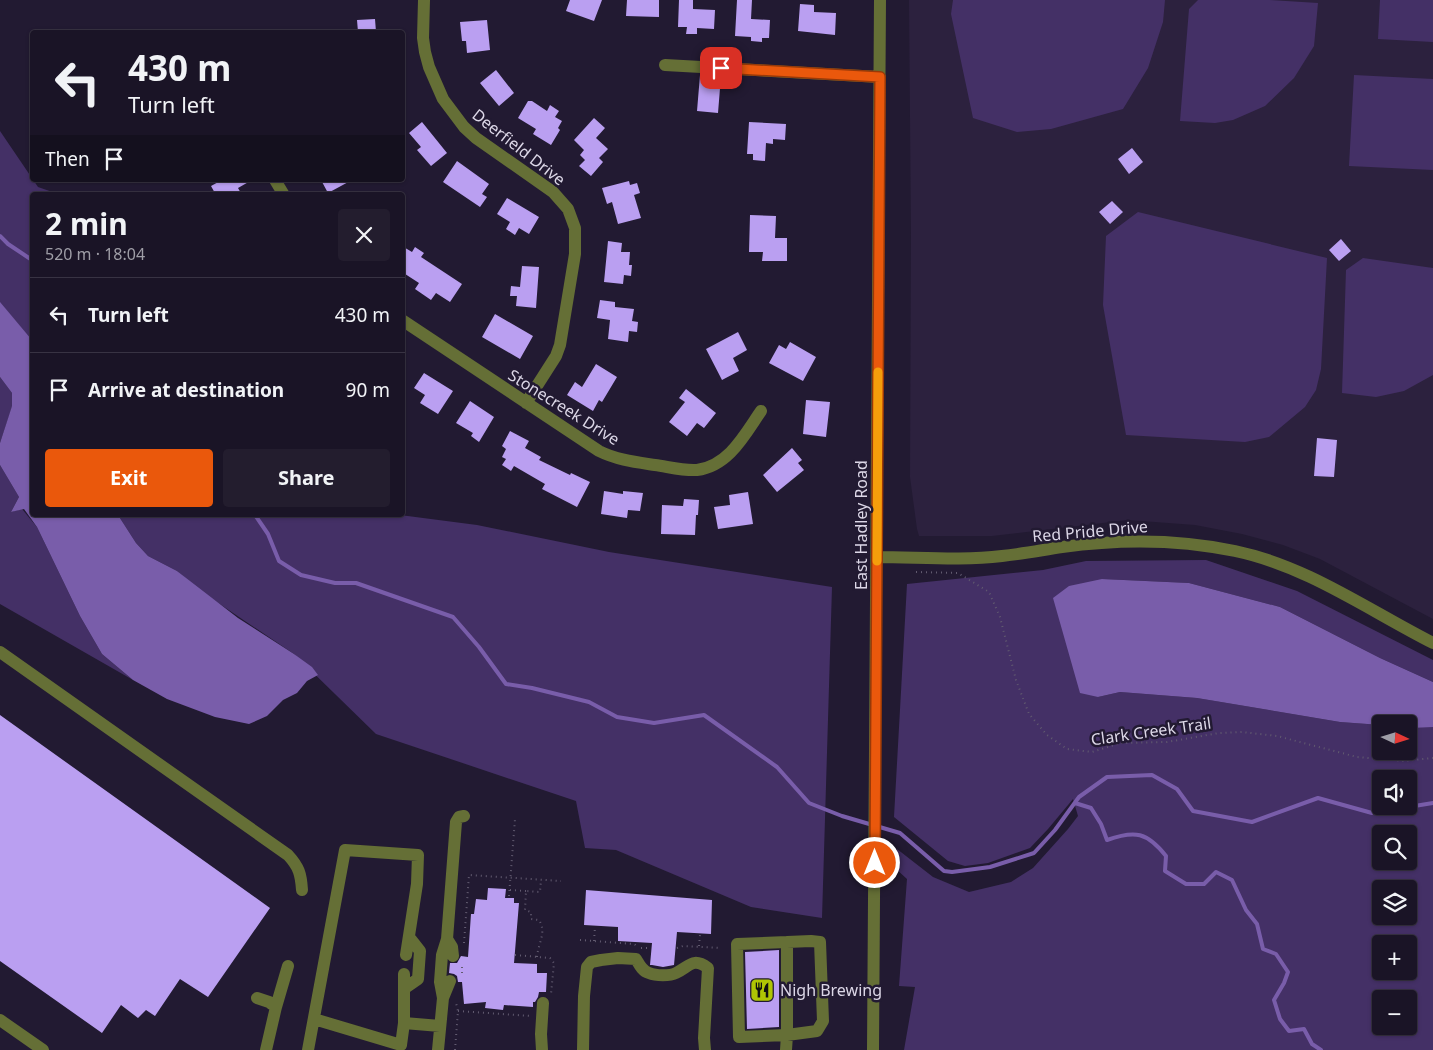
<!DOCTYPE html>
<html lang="en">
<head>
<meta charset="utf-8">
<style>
  body { margin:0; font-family:"Noto Sans",sans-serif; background:#231d2e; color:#f1f3f6; height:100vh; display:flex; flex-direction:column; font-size:19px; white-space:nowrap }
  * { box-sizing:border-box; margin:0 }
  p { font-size:16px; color:#9f9ea7 }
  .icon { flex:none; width:28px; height:28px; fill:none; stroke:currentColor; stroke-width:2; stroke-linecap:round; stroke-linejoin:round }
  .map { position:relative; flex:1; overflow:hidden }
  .side { position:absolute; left:30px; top:192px; width:375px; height:325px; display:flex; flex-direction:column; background:#1a1426; border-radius:5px; box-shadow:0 1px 4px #0004,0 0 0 1px #383343 }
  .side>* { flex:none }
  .hud { position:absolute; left:30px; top:30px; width:375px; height:152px; border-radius:5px; box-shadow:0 1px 4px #0004,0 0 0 1px #383343; background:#1a1426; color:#f1f3f6; overflow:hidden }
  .needle { width:32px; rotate:94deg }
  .buttons { position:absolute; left:1372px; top:715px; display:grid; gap:10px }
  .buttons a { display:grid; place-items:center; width:45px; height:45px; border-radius:5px; background:#1a1426; box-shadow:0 1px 4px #0004,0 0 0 1px #383343; font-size:25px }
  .pin { position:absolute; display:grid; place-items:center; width:42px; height:42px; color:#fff; margin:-21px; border-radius:10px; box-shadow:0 2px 8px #0006 }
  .me { position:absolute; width:55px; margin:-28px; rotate:0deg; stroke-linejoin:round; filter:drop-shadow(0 0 4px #0008) }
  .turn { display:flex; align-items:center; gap:18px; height:105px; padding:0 15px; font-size:22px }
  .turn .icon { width:65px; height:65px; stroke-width:2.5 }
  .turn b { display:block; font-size:35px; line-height:42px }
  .then { display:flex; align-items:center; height:48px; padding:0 15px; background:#0003; gap:10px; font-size:19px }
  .round { display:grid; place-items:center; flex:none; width:52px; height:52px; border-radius:5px; background:#231d2e }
  .summary { display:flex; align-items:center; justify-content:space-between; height:85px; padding:0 15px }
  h1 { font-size:30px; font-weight:700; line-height:38px }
  .action { display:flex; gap:10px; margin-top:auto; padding:10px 15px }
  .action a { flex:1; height:58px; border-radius:5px; background:#ea580c; color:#fff; font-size:20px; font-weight:700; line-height:58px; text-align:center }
  .action a+a { background:#231d2e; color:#f1f3f6 }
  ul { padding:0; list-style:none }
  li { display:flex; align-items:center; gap:15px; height:75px; padding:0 15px; border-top:1px solid #383343 }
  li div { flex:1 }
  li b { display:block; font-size:19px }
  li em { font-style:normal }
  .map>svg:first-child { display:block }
  .built { fill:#2c213e }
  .green { fill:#443066; fill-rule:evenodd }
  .water { fill:#795daa }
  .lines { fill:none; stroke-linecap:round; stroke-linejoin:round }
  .stream { stroke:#795daa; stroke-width:4 }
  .building { fill:#ba9ff1 }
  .path { stroke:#625b70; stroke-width:2; stroke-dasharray:1 4; stroke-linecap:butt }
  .minor { stroke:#656f36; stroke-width:12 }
  .route-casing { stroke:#983908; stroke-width:12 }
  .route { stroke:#ea580c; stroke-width:9 }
  .slow { stroke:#f59e0b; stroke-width:9 }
  .labels { text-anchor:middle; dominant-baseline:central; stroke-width:5; stroke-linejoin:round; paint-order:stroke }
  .street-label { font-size:16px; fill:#dcd7e7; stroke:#221a32 }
  .poi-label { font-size:16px; fill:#dcd7e7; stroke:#221a32; text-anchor:start }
</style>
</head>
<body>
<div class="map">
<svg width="1433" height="1050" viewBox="0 0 1433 1050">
  <rect width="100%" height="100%" fill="#221a32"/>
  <path class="built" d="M909,0H1433V619L1320,559L1283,545L1242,534L1195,525L1128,520L992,536H919L917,529L910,477L911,234Z"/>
  <path class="green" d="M953,0H1165L1163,22L1148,68L1123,109L1051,129L1017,132L973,118L951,14Z
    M1198,0H1270L1318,3L1314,46L1294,78L1265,106L1233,120L1215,123L1180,121L1189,9Z
    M1380,0H1433V42L1378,39Z
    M1354,75L1433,79V170L1349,166Z
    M0,131L38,187L61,195H32V340L0,303Z
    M1138,212L1327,258L1321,369L1316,390L1305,407L1269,437L1245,442L1126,435L1103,305L1106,236Z
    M1363,258L1433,268V375L1404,391L1376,397L1342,393L1346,270Z
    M0,377L12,393V407L0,443Z
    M0,465L19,497L11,512L22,509L37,527L80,616L102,654L133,680L0,604Z
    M118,515H400L477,525L609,552L832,587L822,918L751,907L616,850L585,848L576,801L376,734L294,654L202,592L177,571L148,556L136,543Z
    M1206,560L1297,591L1433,660V682L1380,658L1280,607L1189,583L1102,579L1098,697L1120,692L1197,698L1340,722L1381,725V751H1409V727H1433V1050H904L915,987L899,986L907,879L896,869L897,849L933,877L969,892L1011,882L1033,868L1068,829L1078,816L1073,799L1048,829L1030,848L988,863L965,866L948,861L894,817L907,584L1043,570L1086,561ZM1381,779H1409V806H1381ZM1381,834H1409V861H1381ZM1381,889H1409V916H1381ZM1381,944H1409V971H1381ZM1381,999H1409V1026H1381Z"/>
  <path class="water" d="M0,302L32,340V515H118L136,543L148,556L177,571L238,618L294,654L312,667L318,675L307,681L297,693L283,700L267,716L249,724L215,717L167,699L133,680L102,654L80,616L37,527L24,509L11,512L19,497L0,465V443L12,406V393L0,377Z
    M1102,579L1189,583L1280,607L1380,658L1433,682V727L1410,728L1409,724H1381V725L1340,722L1197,698L1120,692L1098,697L1080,693L1053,598L1069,586Z"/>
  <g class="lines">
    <path class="stream" d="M0,236L8,244L32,260
      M255,515L268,534L279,561L301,575L335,583H356L453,617L479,647L506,684L532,688L589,702L617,717L654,723L704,715L777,767L809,803L842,816L900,833L944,871L952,872L990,867L1034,853L1055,830L1079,797L1107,777L1152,775L1177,789L1193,811L1252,822L1318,798L1372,813L1433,803
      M1075,803L1091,808L1101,824L1107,840C1135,830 1147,832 1166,856L1165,871L1186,884H1204L1216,872L1232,880L1246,910L1257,924L1263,949L1276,954L1288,972L1284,983L1274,1000L1280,1019L1289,1031L1304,1029L1312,1044L1321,1050"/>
  </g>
  <path class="building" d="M570,0H602L594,21L566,11Z
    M627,0H659V17L626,16Z
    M679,0H693V9L715,10L714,29L697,28V34H686L687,27H678Z
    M737,0H752L751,19L770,20L769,38H762V42L751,41V37L735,36Z
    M800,4L814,5V12L836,13L835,35L798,31Z
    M375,19L376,32H358L357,20Z
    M487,20L490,50L467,53L466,41H462L460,22Z
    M496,70L514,93L499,106L480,83Z
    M700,75L721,76L718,113L697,111Z
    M528,101H532L547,111L550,105L559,111L555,117L562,121L558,128L560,130L551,145L533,134L536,129L518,118Z
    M594,118L605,128L596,138L608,149L599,158L603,162L591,176L579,166L585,160L580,155L584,150L574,140Z
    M422,122L447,153L431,166L417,150L421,147L409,133Z
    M749,122L786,124L785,140L773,139V144L766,143L765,161L753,160V154H747Z
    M1132,148L1143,162L1129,174L1118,159Z
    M457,161L489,184L482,194L487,197L480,207L443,182Z
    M222,180H252L238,188L242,195H216L211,186Z
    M321,180H352L328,193Z
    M629,181L630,185L637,183L640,193L634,195L641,218L618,224L612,202L607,204L602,188Z
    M507,198L539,217L529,234L519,228L515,235L506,229L510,222L497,214Z
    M1112,201L1123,212L1110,224L1099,212Z
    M750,215L776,216L775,238H787V261H762L763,252H749Z
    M1341,239L1351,251L1339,261L1329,250Z
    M608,241L622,243L621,252H630L629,265H632L631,276L624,275L623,284L604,282Z
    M402,246L412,252L415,247L424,253L421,257L462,284L450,302L436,293L431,300L415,289L419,283L402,272Z
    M522,266L539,267L536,308L516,306L517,296H510L511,286L520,287Z
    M600,300L615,302V307L634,309L632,321L638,322L637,332L629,331L628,342L608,339L610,320L597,318Z
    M495,314L533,336L520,359L482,337Z
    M738,332L747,350L733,358L739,371L722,380L706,349Z
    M790,342L816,357L803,381L769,363L779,345L786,349Z
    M596,364L617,377L602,402L599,400L593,411L567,395L575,382L582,387Z
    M424,373L453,391L438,414L420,403L425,395L414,388Z
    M686,389L716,413L704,428L697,423L687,436L669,422L685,402L679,398Z
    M806,400L830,402L826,437L803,434Z
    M470,401L494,417L479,442L471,436L473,433L456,423Z
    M510,431L529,441L525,448L541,457L539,460L570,475L571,473L590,482L577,507L542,489L545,484L514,466L511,471L502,465L506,459L502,457L506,449L502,446Z
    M1317,438L1337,440L1334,477L1314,476Z
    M792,448L802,460L798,463L804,470L777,492L763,475Z
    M604,491L623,494V491L643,493L640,511L628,510L627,518L601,514Z
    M748,492L753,524L718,529L714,507L730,505L729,495Z
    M684,499L699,500L698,515H696L695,535L661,534L662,505L683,506Z
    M0,715L270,908L208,997L180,979L155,1016L146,1010L138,1018L121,1005L102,1033L0,961Z
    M488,888L506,889L505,898H514V903H519L514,963L537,964V973H547L546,992H539L538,997L535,1002H533V1007L504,1005L503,1010L485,1008L486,1002L464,1004L462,982H458L457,976L454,974L449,973L450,963H457L461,956L468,957L471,914H474L476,899L487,900Z
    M586,890L712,900L711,934L677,932L674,965L663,967L652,965H650L652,943L618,941V927L584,925Z
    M779,950V1027L747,1029L745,952Z"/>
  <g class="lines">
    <path class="path" d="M916,572L958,573L989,592L1000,617L1016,680L1029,714L1047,735L1067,749L1092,752L1121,743L1167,742L1219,733L1242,732L1277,736L1357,757L1404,761L1433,758
      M510,890L526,891
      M509,896L515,819
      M580,940L634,944L637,946
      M594,941L595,927
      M464,943L469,875L561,881
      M699,946L700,935
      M641,948H650
      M677,948L683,946L720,948
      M515,955L550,958L554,963L551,994
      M537,957C538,943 547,933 539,920L531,919V912L525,910L526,891L540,892L541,880
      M462,973V965
      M458,1011L531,1016
      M455,1050L458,1011L456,1003"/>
    <path class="minor" d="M424,0L423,38L425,52L429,67L443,99L464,127L476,138L553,192L568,209L575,228V254L560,345L556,356L526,403
      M665,65L880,77
      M275,180L284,195
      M402,320L599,451C617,460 635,462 655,465C669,467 684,471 697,470C729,466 745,434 761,411
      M877,557C918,557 961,561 1002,556C1022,554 1042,550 1062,547C1119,539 1178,539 1235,551C1307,566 1368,610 1433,643
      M0,652L288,855C299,867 301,874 302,890
      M447,939L452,947L453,956
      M405,988L418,979L420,951L409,937
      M257,998L269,1002L276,1007
      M443,998L450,981
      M314,1019L401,1045L404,1023V974
      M0,1020L43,1050
      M404,1023L440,1026
      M266,1050L276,1007L288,966
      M308,1050L345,850L418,855L417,884L406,955
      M438,1050L443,998L440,982L442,955L447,939L456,822L459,817L464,816
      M542,1050L541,1034L543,1003
      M583,1050L584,996L587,967L591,962L601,960L618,958L636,959C639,964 642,971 649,973C656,976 670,976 676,973C690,966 693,957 708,968L704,1038L705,1050
      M786,1050L787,1035V942L811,941L820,942L823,1021L817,1031L787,1035L739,1037L737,944L787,942
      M873,1050L880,0"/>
  </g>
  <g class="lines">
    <g class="route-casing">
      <path id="route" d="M721,68L880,77L875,863"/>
    </g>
    <use href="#route" class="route"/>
    <path class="slow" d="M877,561L878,372"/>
  </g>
  <defs>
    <g id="restaurant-square" transform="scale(1.25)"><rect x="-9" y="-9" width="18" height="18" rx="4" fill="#afc504" stroke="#221a32"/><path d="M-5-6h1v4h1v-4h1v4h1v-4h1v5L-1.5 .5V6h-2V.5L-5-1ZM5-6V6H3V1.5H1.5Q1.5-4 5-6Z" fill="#111"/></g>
  </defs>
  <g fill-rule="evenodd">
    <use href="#restaurant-square" x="762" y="990"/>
  </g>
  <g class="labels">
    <g class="street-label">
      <text transform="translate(519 147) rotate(38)">Deerfield Drive</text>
      <text transform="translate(564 407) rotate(32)">Stonecreek Drive</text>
      <text transform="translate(861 525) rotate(-90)">East Hadley Road</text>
      <text transform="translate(1090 531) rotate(-5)">Red Pride Drive</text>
      <text transform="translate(1151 731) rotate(-8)">Clark Creek Trail</text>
    </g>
    <g class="poi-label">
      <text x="780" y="990">Nigh Brewing</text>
    </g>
  </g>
</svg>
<div class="buttons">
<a><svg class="needle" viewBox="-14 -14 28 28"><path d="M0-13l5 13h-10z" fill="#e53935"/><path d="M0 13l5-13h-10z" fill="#9f9ea7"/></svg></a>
<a><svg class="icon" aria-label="sound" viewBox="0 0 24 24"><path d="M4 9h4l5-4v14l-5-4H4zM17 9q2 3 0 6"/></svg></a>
<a><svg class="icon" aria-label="search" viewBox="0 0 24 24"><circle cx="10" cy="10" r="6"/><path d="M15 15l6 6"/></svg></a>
<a><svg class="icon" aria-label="layers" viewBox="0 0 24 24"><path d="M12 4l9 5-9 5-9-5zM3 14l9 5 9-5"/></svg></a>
<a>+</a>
<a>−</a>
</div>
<div class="pin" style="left:721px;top:68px;background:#d93025"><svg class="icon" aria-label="arrive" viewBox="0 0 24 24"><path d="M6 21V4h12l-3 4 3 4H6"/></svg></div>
<svg class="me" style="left:875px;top:863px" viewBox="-20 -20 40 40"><circle r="17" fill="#ea580c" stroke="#fff" stroke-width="3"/><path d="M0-11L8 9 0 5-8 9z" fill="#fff"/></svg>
<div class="hud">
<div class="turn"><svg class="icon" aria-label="left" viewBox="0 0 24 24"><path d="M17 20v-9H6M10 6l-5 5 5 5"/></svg><div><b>430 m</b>Turn left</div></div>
<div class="then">Then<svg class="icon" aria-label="arrive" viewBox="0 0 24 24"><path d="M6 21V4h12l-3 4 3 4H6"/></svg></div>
</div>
<section class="side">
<div class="summary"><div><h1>2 min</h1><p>520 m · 18:04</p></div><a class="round"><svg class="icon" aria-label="close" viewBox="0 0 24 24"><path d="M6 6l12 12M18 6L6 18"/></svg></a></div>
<ul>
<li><svg class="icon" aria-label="left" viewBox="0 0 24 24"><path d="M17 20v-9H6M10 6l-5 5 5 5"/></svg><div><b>Turn left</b></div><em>430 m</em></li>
<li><svg class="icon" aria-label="arrive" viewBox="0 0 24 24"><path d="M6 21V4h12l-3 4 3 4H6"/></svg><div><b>Arrive at destination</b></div><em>90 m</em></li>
</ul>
<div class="action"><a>Exit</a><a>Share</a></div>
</section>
</div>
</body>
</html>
